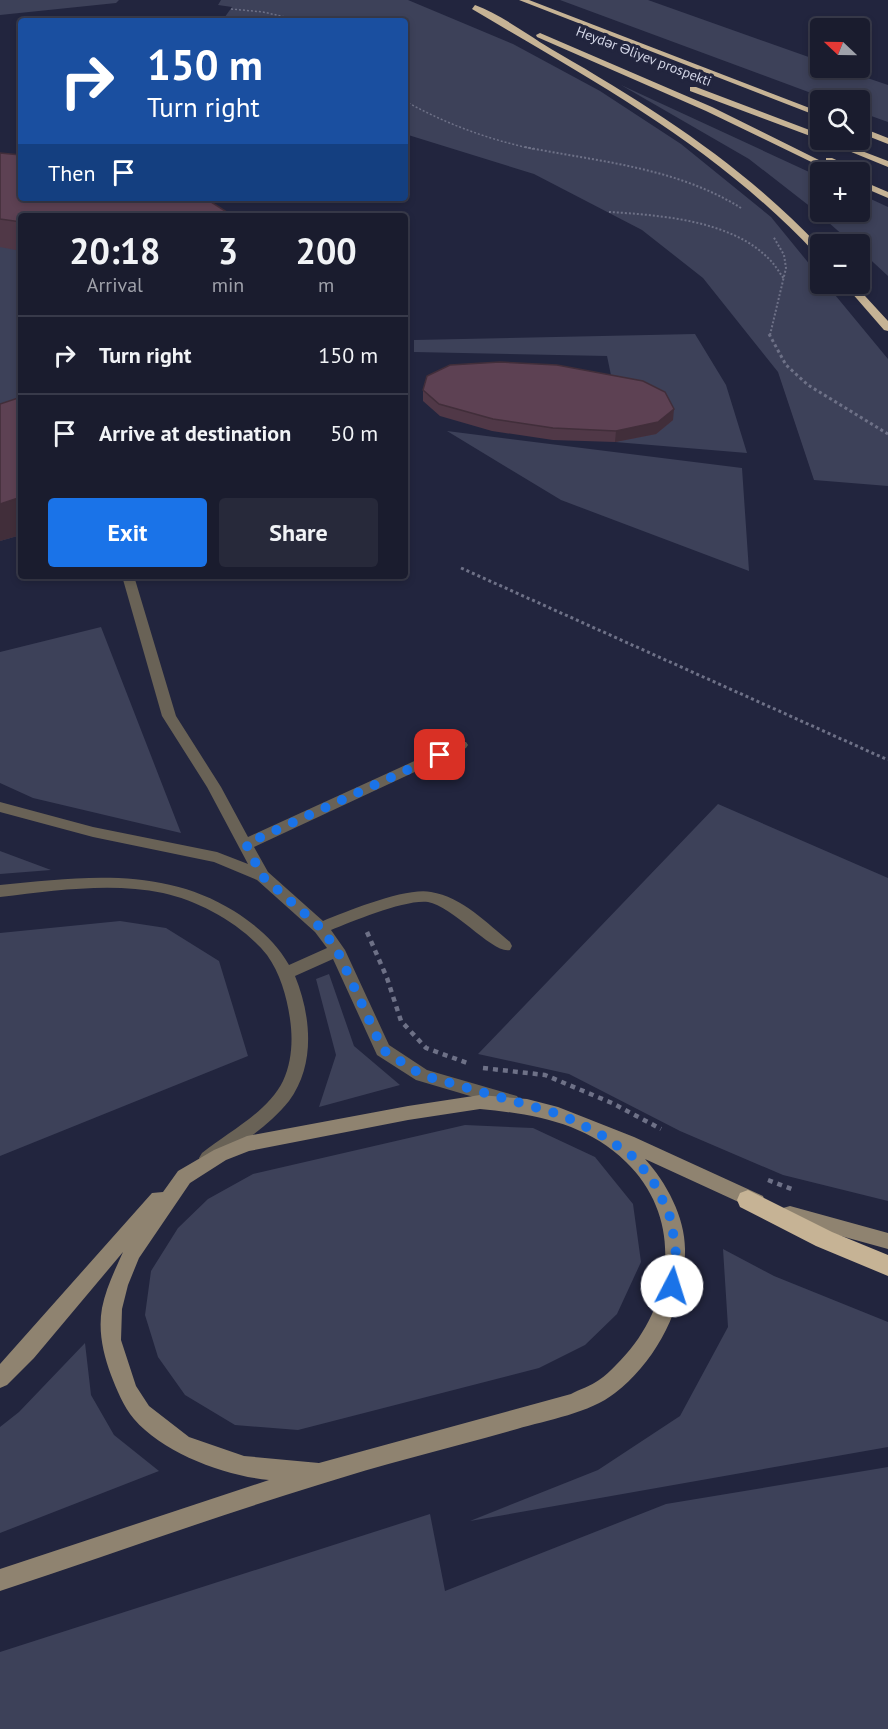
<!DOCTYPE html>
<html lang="en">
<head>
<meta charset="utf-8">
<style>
  body { margin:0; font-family:"PT Sans",sans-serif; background:#27293a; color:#f1f3f6; height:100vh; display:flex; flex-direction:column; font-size:22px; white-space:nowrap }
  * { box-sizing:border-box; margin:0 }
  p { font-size:20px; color:#9fa1aa }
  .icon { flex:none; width:33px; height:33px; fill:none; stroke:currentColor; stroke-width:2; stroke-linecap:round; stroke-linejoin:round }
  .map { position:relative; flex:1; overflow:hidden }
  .drawer { position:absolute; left:18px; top:213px; width:390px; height:366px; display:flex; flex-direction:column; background:#1a1c2e; border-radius:6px; box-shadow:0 3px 9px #0003,0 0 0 2px #383a4a }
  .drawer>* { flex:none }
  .top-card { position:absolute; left:18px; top:18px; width:390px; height:183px; border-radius:6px; box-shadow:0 3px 9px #0003,0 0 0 2px #383a4a; background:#1a4fa0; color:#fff; overflow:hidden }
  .needle { width:39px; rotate:292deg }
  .tools { position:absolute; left:810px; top:18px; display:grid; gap:12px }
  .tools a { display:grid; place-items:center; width:60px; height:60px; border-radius:6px; background:#1a1c2e; box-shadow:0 3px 9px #0003,0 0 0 2px #383a4a; font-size:30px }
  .pin { position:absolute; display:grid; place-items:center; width:51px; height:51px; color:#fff; margin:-26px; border-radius:12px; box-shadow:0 3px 9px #0006 }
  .me { position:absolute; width:66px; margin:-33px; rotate:5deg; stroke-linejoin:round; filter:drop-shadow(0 0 4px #0008) }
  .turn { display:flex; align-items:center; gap:21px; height:126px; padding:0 30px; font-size:27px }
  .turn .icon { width:78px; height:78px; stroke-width:2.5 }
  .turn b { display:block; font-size:42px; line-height:51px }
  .then { display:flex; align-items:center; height:57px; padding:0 30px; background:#0003; gap:12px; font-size:22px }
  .eta { display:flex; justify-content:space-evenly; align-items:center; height:102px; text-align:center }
  .eta b { font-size:36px; font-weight:700; line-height:42px }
  .action { display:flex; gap:12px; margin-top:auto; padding:12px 30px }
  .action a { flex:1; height:69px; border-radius:6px; background:#1a73e8; color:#fff; font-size:24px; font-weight:700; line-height:69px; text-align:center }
  .action a+a { background:#27293a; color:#f1f3f6 }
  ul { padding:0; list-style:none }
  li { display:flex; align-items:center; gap:18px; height:78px; padding:0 30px; border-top:2px solid #383a4a }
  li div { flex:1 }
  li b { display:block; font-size:22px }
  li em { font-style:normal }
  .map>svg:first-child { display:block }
  .green { fill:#3d4159 }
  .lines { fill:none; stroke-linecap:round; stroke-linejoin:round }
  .path-far3 { stroke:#6e7187; stroke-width:1.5; stroke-dasharray:2 2; stroke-linecap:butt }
  .path-far2 { stroke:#6e7187; stroke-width:2; stroke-dasharray:2 2; stroke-linecap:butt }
  .path-far1 { stroke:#6e7187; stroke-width:3; stroke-dasharray:3 3; stroke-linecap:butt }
  .path { stroke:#6e7187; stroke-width:4.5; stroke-dasharray:5 5; stroke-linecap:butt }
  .service { fill:#696256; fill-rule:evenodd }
  .secondary { fill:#8f8370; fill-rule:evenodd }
  .motorway { fill:#c6b395; fill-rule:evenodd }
  .wall { fill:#503847 }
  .shaded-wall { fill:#412e3a }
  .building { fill:#5d4153; stroke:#412e3a; stroke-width:1.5 }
  .route { stroke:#1a73e8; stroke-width:10; stroke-dasharray:0 18 }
  .labels { text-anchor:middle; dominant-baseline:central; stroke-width:6; stroke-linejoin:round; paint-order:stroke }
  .far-street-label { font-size:14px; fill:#d2d5e6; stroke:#22253e }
</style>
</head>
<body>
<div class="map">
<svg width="888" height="1729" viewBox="0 0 888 1729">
  <rect width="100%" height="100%" fill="#22253e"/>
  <path class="green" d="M0,0H119L116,3L0,15Z
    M221,0H408L513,44L600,91L681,144L771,217L820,277V284H826L888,359V486L814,480L778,372L703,278L642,230L534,174L405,134V21H222L232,7L218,5Z
    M560,0H648L820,61V68H838L888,85V122L860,112V100H830Z
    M621,85L820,177V212H860V194L888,207V276L860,250V244H853L812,208L749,159Z
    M0,181L21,198V535L0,541Z
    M695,334L726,385L747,453L615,442L613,385L607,356L414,352V340Z
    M447,431L742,468L749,571L561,500Z
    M101,627L181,833L33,798L0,783V652Z
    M718,804L888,878V1201L783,1175L680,1131L569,1074L478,1054Z
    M0,851L51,870L0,874Z
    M120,921L166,928L219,961L248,1056L0,1156V933Z
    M329,974L354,1046L400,1085L319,1107L336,1055L316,979Z
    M465,1125L533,1128L595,1157L633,1204L641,1262L617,1314L585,1345L539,1368L298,1430L235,1425L185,1395L158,1357L145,1315L151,1271L178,1228L208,1199L253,1174Z
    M723,1249L774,1276L888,1322V1447L470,1521L598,1470L680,1416L728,1327Z
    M85,1343L91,1395L114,1435L159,1471L0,1533V1427L19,1412Z
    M888,1467V1729H0V1652L430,1514L445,1591L666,1504Z"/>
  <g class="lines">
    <path class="path-far3" d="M231,9L263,12L303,21
      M405,101C446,124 487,139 533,149"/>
    <path class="path-far2" d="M525,147C600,162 675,167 741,208
      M609,212C659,215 729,220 767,257C774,263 779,272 784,279
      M770,335L786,268L784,255L773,236"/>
    <path class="path-far1" d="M769,334L786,365L808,385L888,434
      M461,568L888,760"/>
    <path class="path" d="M367,932L387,978L401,1021L426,1048L470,1064
      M483,1068L545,1075L612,1103L661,1129
      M768,1180L794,1190"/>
    <path class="service" d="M122,576H134L176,716L221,787L248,837L456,742H466L468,745L466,748L254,847L268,872L323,921C348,911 406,887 431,892C462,897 487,923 510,942L512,946L510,950C494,955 453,906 428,902C406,899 353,921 331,930L345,950L389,1045L427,1070L517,1096L520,1101L517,1106L511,1108L416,1080L377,1055L333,959L295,976C311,1015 316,1065 289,1101C269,1126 240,1144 214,1163L208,1166L202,1163L199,1158L202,1153C228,1132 268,1112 283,1081C292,1062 293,1039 290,1019C287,997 280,973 267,955C243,925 200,901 163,893C109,882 54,891 0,897V885C80,877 162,866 234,911C257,926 275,941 289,965L327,948L315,932L257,880L214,862L93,837L0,812V802L93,827L217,852L248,864L207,787L162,716Z"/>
    <path class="secondary" d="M480,1095L527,1099L558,1107L634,1137L763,1196L765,1202L763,1208L756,1210L645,1159C666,1182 685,1217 685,1249C686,1303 658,1360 615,1393C590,1413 547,1420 517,1429C450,1448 383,1464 318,1485C211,1518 106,1556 0,1591V1569L269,1480C225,1476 163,1453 134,1419C123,1406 117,1390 111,1375C103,1353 98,1331 102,1308C106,1288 115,1270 123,1252L34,1358L7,1385L0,1388V1364L152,1193L163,1192L178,1171L214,1150L247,1136L408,1106ZM480,1109C534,1114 586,1123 626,1162C686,1220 673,1310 616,1365C611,1370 605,1376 599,1380C591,1386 580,1389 571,1394L319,1463L244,1456L189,1437L149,1406L136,1386L121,1340L122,1309L128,1285L139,1258L190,1183L226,1160L249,1151L408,1120Z
      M790,1206L888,1233V1249L783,1220L781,1214L783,1208Z"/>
    <path class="motorway" d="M519,0H529L820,112V117Z
      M475,5C502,15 532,38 558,53C653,108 744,166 820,247V255L816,254C715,146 598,84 472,9Z
      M540,33L712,107L843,172H832L706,111L537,37L536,35Z
      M690,87H696L820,134L821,140L690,91Z
      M860,127L888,138V144L860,133Z
      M822,140H833L888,161V167Z
      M826,158H832L862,172L860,174L826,162Z
      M860,180L888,192V198L860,186Z
      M844,284H854L888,321V331L884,330Z
      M748,1190L832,1232L888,1255V1276L816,1246L740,1207L737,1200L740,1193Z"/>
  </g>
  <path class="wall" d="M0,153L21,216V251L0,247Z
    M423,390L673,420L656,434L615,442L553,440L492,431L440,416L423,401Z"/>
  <path class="shaded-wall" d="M674,409L673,420L656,434L615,442L616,431Z
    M21,497V535L0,541V504Z"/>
  <path class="building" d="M0,153L21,155V198H205L233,216H21V222L0,219Z
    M500,362L557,365L643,381L665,392L674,409L658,422L616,431L553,428L493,419L439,404L423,390L427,376L450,365Z
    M21,397V497L0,504V404Z"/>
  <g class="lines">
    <path class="route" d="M440,755L246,844L262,876L321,928L337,950L383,1050L422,1075L552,1112L575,1121L603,1136L632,1156L652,1179L669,1213L676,1248L672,1286"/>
  </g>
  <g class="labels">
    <g class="far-street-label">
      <text transform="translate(644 56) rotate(21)">Heydər Əliyev prospekti</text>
    </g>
  </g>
</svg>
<div class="tools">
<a><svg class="needle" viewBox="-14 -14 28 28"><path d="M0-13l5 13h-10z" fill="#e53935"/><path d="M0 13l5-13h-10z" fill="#9fa1aa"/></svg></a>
<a><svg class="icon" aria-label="search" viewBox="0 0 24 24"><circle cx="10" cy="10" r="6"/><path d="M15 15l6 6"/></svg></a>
<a>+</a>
<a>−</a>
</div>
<div class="pin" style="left:440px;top:755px;background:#d93025"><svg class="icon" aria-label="arrive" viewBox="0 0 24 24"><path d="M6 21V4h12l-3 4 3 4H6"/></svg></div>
<svg class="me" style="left:672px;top:1286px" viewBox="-20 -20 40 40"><circle r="19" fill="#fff"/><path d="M0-13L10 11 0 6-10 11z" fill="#1a73e8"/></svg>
<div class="top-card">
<div class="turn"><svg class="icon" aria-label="right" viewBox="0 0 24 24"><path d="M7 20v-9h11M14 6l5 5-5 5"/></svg><div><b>150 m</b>Turn right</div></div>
<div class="then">Then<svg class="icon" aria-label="arrive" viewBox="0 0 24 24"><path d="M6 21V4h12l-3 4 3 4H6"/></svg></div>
</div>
<section class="drawer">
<div class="eta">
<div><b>20:18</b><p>Arrival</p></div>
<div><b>3</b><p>min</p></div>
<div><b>200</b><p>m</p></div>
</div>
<ul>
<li><svg class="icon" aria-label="right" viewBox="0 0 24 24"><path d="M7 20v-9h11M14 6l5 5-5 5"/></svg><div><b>Turn right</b></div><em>150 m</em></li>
<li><svg class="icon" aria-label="arrive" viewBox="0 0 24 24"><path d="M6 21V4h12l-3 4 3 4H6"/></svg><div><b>Arrive at destination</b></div><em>50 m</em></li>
</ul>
<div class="action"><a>Exit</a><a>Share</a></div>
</section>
</div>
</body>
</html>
